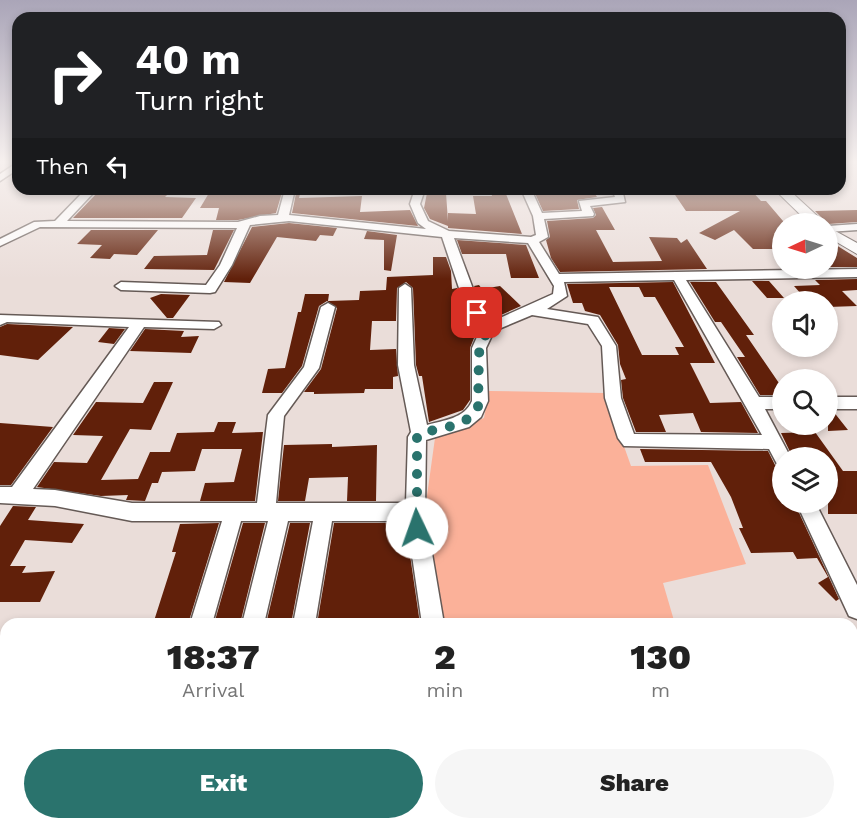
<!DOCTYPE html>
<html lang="en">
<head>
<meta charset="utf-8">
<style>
  body { margin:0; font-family:"Work Sans",sans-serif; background:#f6f6f6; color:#222; height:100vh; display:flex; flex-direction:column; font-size:22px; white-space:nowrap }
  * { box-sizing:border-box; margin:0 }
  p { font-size:20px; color:#767676 }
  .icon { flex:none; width:33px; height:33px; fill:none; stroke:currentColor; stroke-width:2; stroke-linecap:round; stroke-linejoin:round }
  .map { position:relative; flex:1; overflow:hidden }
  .sheet { position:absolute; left:0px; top:618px; width:858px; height:212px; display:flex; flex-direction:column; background:#fff; border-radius:18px 18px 0 0; box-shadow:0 3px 9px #0003 }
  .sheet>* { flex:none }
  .top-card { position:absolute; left:12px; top:12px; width:834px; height:183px; border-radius:18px; box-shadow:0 3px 9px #0003; background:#202124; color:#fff; overflow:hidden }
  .needle { width:39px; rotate:266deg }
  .controls { position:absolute; left:772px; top:213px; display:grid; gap:12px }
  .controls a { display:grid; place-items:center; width:66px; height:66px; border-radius:50%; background:#fff; box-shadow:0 3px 9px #0003; font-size:30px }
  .pin { position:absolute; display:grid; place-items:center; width:51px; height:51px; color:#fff; margin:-26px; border-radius:12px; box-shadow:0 3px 9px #0006 }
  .me { position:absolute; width:66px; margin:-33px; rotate:357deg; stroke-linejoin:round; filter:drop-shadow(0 0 4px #0008) }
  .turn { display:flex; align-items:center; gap:21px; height:126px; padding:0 24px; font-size:27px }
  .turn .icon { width:78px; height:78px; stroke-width:2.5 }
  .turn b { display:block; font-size:42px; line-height:51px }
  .then { display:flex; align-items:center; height:57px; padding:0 24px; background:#0003; gap:12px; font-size:22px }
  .eta { display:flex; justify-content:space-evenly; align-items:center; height:102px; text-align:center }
  .eta b { font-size:36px; font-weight:800; line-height:42px }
  .button { display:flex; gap:12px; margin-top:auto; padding:12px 24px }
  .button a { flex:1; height:69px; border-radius:36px; background:#2a736d; color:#fff; font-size:24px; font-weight:800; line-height:69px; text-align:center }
  .button a+a { background:#f6f6f6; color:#222 }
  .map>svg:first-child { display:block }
  .green { fill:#fbb199 }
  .building { fill:#61200a; fill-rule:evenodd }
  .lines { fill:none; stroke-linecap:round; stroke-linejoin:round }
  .minor-casing { stroke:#655a56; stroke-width:3 }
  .major-casing { stroke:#655a56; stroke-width:2 }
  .minor { fill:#fff; fill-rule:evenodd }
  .major { fill:#fff; fill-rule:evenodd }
  .route { stroke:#2a736d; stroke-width:10; stroke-dasharray:0 18 }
</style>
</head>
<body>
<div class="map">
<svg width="857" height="829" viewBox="0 0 857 829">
  <rect width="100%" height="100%" fill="#eaddd9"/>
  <path class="green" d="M489,391L605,393L631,466L708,465L746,564L663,583L675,624H444L422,532L435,438L484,418Z"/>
  <path class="building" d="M142,189H160L156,193L168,194L165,197L196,198L182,218H73L98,192L139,193Z
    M258,189H283L276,213L238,220H216L219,208H200L209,193H256Z
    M297,189L301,190L299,198L362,196L360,212L410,210L418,226L292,213Z
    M490,189H504L522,234L448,228V226L430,219L424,208L427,193H446L448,221V213L476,214L473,196H492Z
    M533,189H592L597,197L577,200L579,209L543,211Z
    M671,189H750L761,201H766L783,221V249H753L734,230L715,240L699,233L740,211H686Z
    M602,207L615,230H596L613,262L662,261L649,237L677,238L681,243L687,239L707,269L560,272L551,258L546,240L550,237L547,221L593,218L596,215L593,208Z
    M857,210V222L828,224L815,211Z
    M289,223L337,228L333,236L320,235L316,241L277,237L250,283L224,282L252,227Z
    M91,230H158L137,255L114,254L110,259L90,258L102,245L77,244Z
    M213,230H234L214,270L144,269L154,256L207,255Z
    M367,231L397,235L391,271L384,270V240L364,239Z
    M457,240L526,245L539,278H511L506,254H462Z
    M828,240L857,258V267H828Z
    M433,257H446L451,271L452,289L457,288L478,328L470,348V400L463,410L429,422L422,376H419L416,365L413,288L406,282L397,288L396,321H372L370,350L396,349L398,376L393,377V389H365L364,393L314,394V392H304L321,369L337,308L327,301L319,306L302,366L282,393H262L268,369L285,368L298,312H301L305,294H329L328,301L359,300L360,291L386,290L387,277L433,275Z
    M857,279V290L842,291L857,306L828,307V302H808L794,286L820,285L815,280Z
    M752,281H769L784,298H767Z
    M673,282L715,363H690L710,403L741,402L758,433L701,432L693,413L659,415L666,432H636L623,398L621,380L626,379L620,364L618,345L600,315L585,311L582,303H573L567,284ZM609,287H639L644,297H655L684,347H675L679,355H642Z
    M690,282H716L754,335H746L783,389V395H760L737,357H745L721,322H715Z
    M479,285L482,289L500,286L521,306L492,319L474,286Z
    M161,294L190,295L173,318H167L150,298Z
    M7,324L73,327L38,360L0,355V327Z
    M109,328L125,329L114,344L98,342Z
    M145,329L184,331L181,337L199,336L191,353L130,351Z
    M154,382H173L151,430L130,429L101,480L138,479L150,452H170L177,433L214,432L218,422H236L232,433L263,432L255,501H200L205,483L234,482L242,449H202L195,471L162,472L158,483H152L145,501L126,500L128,495L101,496L37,487L54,462L87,463L103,436L73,435L96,402L143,403Z
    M828,411H833L848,430L828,431Z
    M0,423L53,427L11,485H0Z
    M815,432L843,471H857V514H828V458H793L781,433Z
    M332,444V447L377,445L376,501H347L348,477L309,478L305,501H278L284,445Z
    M640,449L768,451L775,465L783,472V502H794L839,599L836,601L818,583L828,577L817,558L797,559L793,552L751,553L739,528H743L731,497L711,462H645Z
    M13,506L36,507L28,520L84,524L72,543L25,540L10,566H26L22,573L55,571L40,602H0V526Z
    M219,523L188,624H153L176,552H172L180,524Z
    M243,523H265L240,624H214Z
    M290,523H310L291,624H266Z
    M334,523H404V555H410L420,624H317Z"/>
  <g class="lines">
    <g class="minor-casing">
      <path id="minor" d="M18,162V169L0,181V174Z
        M86,189H97L67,221L238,222L260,216L278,215L285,189H295L289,215L426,229L418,223L410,204L415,189H425L420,204L428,221L449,231L531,237L536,235L533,216L521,189H531L542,213L582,211L579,201L615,197L612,189H622L625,202L590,206L594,214L593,216L544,219L548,237L539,242L559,274L857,269V277L686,280L759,397H783V409H765L791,458H783V466L777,464L769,449L624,446L618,438L605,398L602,346L588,324L532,315L494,331L486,348L488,401L481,417L469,427L426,440L425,512L444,624H422L407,521H332L315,624H293L313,521H288L264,624H242L268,521H241L212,624H190L222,521H132L55,506L0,503V487H12L129,327L7,322L0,325V315L219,322L221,325L214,329L144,327L33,489L55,490L132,503H257L268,415L304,367L321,307L328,303L335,307L319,368L284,416L276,503H406L408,437L411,432L398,365L399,288L405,284L411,288L414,365L427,425C444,420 464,419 472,401V348L481,328L462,297L442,237L289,221L250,225L232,265L215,292L210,293L121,290L115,286L121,282L206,285L220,265L237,228L40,227L0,246V239L34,222L55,221ZM454,238L528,243L554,286L553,294L491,322L476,297ZM674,280L762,435L634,434L621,398L616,346L598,317L547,309L567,296L564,282Z
        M857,224V230L828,232V226Z
        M828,397H857V409H828Z
        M796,502H815L857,585V619L849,616Z
        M6,812V824H31L29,829H0V814Z
        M124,824H152L151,829H123Z
        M205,824H233V829H205Z
        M393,824H421L419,829H391Z
        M704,824H732L734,829H706Z"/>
    </g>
    <g class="major-casing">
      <path id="major" d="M774,189H788L826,224H810Z
        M828,227L857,243V254L828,237Z"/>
    </g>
    <use href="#minor" class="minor"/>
    <use href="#major" class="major"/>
  </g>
  <linearGradient id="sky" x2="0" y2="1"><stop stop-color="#aaa5b8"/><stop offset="0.58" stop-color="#f6f0ee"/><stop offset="1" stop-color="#f6f0ee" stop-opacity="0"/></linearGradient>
  <rect width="857" height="279" fill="url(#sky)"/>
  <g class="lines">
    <path class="route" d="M417,528V437L422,433C440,428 470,426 478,407L479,353L488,328L477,313"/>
  </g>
</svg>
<div class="controls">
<a><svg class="needle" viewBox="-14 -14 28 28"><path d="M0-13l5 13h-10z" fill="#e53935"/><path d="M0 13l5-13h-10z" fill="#767676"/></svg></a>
<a><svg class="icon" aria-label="sound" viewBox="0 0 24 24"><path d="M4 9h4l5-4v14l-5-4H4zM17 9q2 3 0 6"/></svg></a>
<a><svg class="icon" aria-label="search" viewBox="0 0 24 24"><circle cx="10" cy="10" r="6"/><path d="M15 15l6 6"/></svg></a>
<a><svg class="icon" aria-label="layers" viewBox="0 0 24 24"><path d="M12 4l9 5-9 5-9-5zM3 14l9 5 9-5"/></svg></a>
</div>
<div class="pin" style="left:477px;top:313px;background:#d93025"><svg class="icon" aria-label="arrive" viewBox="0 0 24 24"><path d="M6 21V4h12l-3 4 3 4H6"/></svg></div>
<svg class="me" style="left:417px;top:528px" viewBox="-20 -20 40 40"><circle r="19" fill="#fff"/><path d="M0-13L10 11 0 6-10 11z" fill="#2a736d"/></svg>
<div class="top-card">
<div class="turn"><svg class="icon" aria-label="right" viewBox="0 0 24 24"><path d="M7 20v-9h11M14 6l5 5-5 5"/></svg><div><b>40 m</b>Turn right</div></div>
<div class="then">Then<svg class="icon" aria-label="left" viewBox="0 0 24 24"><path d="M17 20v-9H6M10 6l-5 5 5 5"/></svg></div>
</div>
<section class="sheet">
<div class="eta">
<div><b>18:37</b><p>Arrival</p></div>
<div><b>2</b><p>min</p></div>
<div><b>130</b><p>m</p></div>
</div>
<div class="button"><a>Exit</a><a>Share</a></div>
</section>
</div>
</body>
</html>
